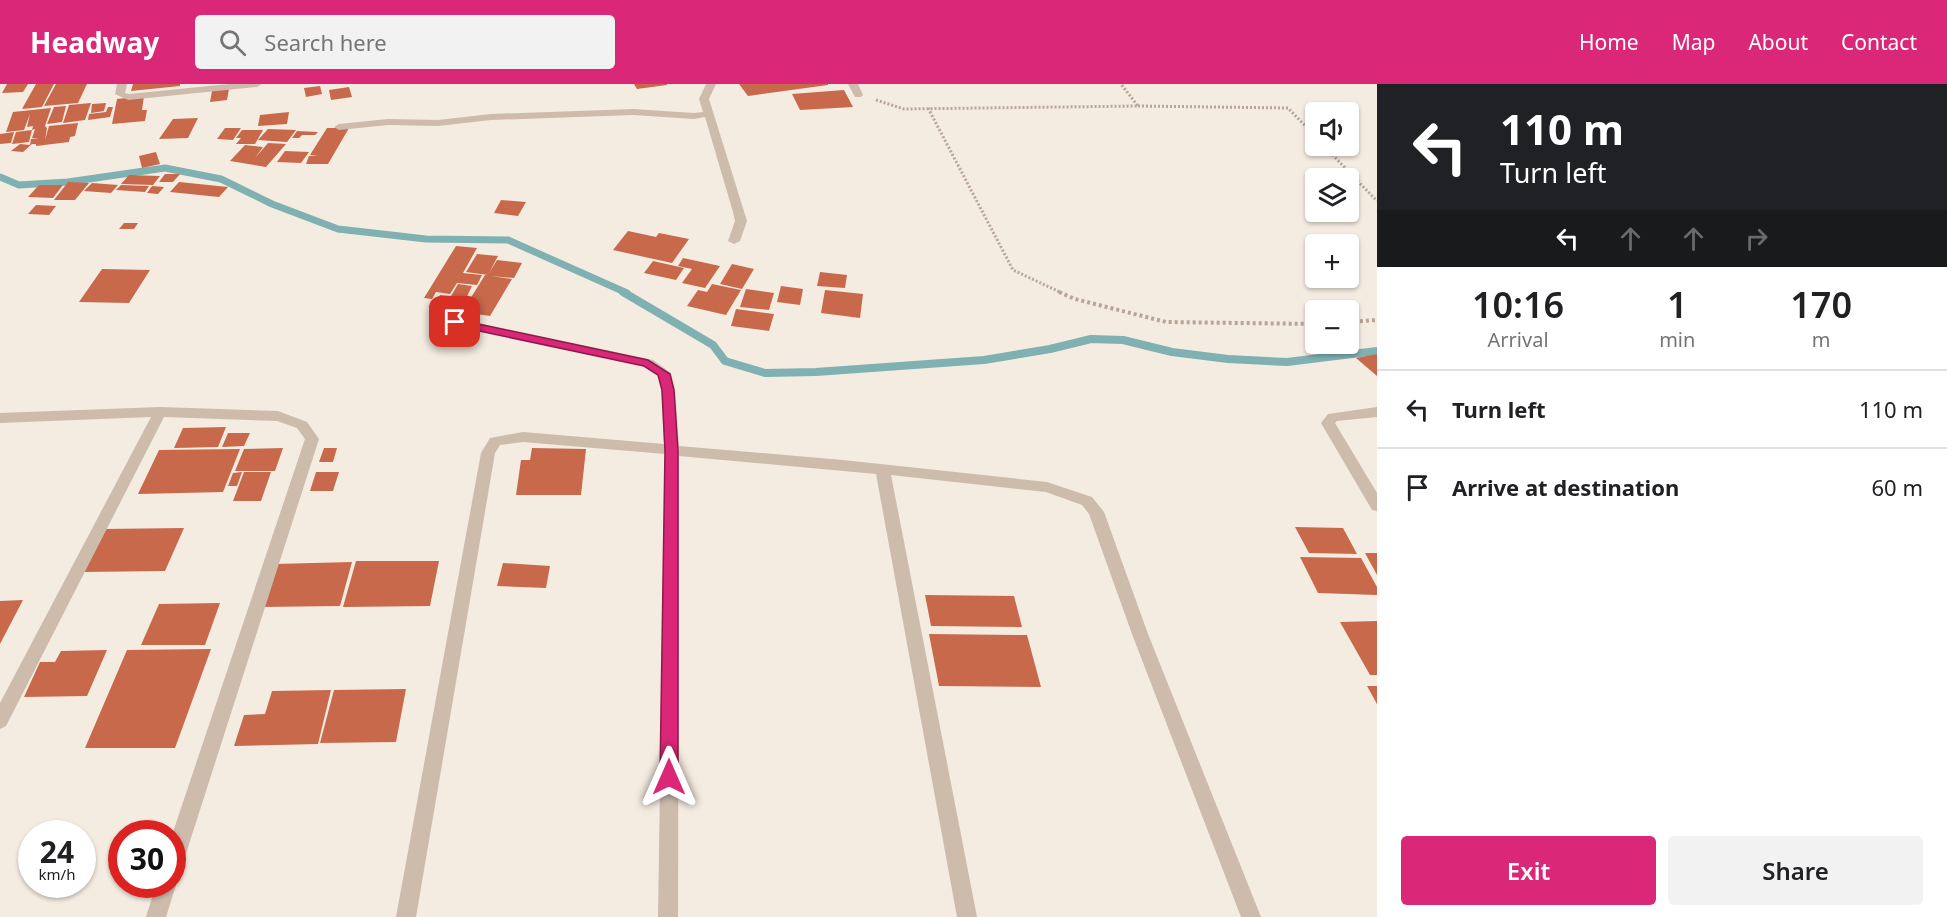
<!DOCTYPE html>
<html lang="en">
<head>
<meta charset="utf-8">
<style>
  body { margin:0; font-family:"Noto Sans",sans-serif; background:#f2f2f2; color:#202124; height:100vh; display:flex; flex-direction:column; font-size:22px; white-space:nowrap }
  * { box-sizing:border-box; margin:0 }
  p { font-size:20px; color:#757577 }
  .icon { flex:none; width:33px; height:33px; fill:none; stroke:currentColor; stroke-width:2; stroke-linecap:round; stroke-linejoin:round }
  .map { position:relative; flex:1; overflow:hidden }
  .details { display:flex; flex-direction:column; background:#fff; width:570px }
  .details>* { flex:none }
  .guide { background:#202124; color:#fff; overflow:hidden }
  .fabs { position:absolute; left:1305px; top:18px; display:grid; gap:12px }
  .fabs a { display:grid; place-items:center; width:54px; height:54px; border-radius:6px; background:#fff; box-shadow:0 2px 4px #0004; font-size:30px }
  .speed { position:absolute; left:18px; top:736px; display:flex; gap:12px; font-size:30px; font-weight:700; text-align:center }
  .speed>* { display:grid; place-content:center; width:78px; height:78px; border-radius:50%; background:#fff; box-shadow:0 2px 4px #0004; line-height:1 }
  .speed small { font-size:15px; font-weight:400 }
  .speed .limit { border:9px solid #d22; background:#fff; color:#111 }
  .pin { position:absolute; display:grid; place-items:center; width:51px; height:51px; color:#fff; margin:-26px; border-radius:12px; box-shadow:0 3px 9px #0006 }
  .me { position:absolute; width:66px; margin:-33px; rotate:0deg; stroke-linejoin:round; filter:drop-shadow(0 0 4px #0008) }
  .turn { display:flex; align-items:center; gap:21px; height:126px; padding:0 24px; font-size:27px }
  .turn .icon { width:78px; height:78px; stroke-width:2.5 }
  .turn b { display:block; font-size:42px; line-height:51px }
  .lanes { display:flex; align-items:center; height:57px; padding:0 24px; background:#0003; justify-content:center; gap:30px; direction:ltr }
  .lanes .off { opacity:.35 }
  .eta { display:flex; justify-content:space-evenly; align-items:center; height:102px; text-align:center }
  .eta b { font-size:36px; font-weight:600; line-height:42px }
  .action { display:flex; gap:12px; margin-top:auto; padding:12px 24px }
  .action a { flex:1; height:69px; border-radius:6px; background:#db2777; color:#fff; font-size:24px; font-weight:600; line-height:69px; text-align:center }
  .action a+a { background:#f2f2f2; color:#202124 }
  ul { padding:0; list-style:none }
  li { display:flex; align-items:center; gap:18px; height:78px; padding:0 24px; border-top:2px solid #e0e0e0 }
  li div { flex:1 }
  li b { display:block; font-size:22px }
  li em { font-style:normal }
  header { display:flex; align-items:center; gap:36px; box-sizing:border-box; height:84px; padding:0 30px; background:#db2777; color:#fff }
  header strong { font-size:28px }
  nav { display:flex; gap:33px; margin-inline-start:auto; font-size:21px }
  .search { width:420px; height:54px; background:#f2f2f2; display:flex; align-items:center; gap:15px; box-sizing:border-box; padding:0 21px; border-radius:6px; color:#757577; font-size:22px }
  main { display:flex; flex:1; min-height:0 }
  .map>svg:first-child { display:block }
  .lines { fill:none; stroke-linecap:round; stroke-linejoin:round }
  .stream-far1 { stroke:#7fb0b2; stroke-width:7 }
  .stream { stroke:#7fb0b2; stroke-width:8 }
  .building { fill:#c8694b }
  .path-far1 { stroke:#b9a596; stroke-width:3; stroke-dasharray:2 2; stroke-linecap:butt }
  .path { stroke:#b9a596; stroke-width:4; stroke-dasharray:3 3; stroke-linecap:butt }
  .minor { fill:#cdbbac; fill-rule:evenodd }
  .route { fill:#db2777; stroke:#8e194d; stroke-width:1.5 }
</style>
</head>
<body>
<header>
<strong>Headway</strong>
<div class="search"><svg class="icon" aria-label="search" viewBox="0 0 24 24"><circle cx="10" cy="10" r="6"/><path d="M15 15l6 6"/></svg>Search here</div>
<nav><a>Home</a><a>Map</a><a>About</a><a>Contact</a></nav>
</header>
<main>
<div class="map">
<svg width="1377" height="833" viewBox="0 0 1377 833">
  <rect width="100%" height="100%" fill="#f4ebe1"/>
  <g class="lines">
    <path class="stream-far1" d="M0,93L19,101L68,98L165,84L221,95L272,120L338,145L426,155L508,156L627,209"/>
    <path class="stream" d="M623,208L713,261L725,277L765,289L816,288L984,276L1050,265L1091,255L1123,256L1172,268L1228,275L1287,278L1377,267"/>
  </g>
  <path class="building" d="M7,0H28L23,8L2,9Z
    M36,0H54L42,23L22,25Z
    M56,0H87L78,19L44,22Z
    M133,0H180V2L131,7Z
    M634,0H667V1L637,5Z
    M739,0H828V1L748,12Z
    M320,2L322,10L306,13L304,4Z
    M349,3L352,13L331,16L329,6Z
    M229,5L227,16L210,18L212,7Z
    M844,6L853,23L800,26L792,10Z
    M144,12L142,26H147L145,37L112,40L117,15Z
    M91,19L85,36L63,39L69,21Z
    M106,19L104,27L91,29L92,20Z
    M66,22L62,38L47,40L54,23Z
    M108,23H113L110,33L88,36L89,30L106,28Z
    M51,24L45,42L47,44L45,56L49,42L78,39L75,52L70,53L69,58L36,62V60H32L23,68L11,67L20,60L30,61L31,55L39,54H32L35,45L32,46L33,42L27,43L30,30L24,46L6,48L13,28Z
    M289,28L287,40L258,42L260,31Z
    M198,34L188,54L159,55L173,35Z
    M225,44H241L233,56L217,55Z
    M327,44H349L328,80H306L309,72H318L310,71Z
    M268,45L296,46L287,58L258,56Z
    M32,46L29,58L12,60L16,48Z
    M242,46H263L255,60H236L241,54H236Z
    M297,47L318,48L315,51H302L299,54H292Z
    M14,48L11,59L0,60V50Z
    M268,59L286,60L266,83L230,77L245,61L263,63L255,74Z
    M285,67L309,68L301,79L277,78Z
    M156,68L160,80L142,84L139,72Z
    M165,90H180L173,98H159Z
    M129,91L160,92L153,101L121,100Z
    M68,98L89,99L75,116H54Z
    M179,98L228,103L219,113L170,108Z
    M92,99L118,101L111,109L84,107Z
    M39,101H63L53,114L28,113Z
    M121,101L149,102L145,108L116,106Z
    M152,102L164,103L158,110L147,109Z
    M501,116L526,118L518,132L494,129Z
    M36,121L56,122L49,131L28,130Z
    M124,139H138L134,145H119Z
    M628,147L656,153L659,149L689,155L672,179L613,166Z
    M456,162L477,164L463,189L482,191L477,201L457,199L450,210L436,208L432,215L424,214Z
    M477,170L498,172L489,189L497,176L522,179L514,194L491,192L512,195L490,232L462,228L485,191H488L466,188Z
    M683,174L720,182L705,204L682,199L692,185L678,182Z
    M653,177L684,184L676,196L644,189Z
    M732,180L754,185L742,205L720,200Z
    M102,185L150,186L129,219L79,218Z
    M820,188L847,191L845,204L817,202Z
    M458,200L472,202L460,227L433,224L440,211L451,212Z
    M712,200L741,206L726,231L687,222L698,206L707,208Z
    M781,202L803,205L800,221L777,218Z
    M746,205L774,209L769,226L740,223Z
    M825,206L863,210L860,234L821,229Z
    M736,225L774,230L769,247L731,242Z
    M1377,270V292L1356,274Z
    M226,343L218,363L174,364L183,344Z
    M228,349H250L244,362L222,363Z
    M283,364L275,387H235L244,365Z
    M324,364H337L333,378H319Z
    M532,364L586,365L581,411H516L521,376H530Z
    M240,365L223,408L138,410L159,366Z
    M242,388L237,402H228L233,389Z
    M244,388H271L261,417H233Z
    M316,388H339L333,407H310Z
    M1295,443L1343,444L1357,470L1309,469Z
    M184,444L165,487L82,488L103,445Z
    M1365,469H1377V491Z
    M1300,473L1361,474L1377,503V511L1318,509Z
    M356,477H439L430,522L343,523Z
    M352,478L340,522L260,523L275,480Z
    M503,479L550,482L546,504L497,502Z
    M925,511L1014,512L1022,543L931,542Z
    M23,516L0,560V517Z
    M220,519L205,561H141L159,520Z
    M1377,537V591H1370L1340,538Z
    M929,550L1027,551L1041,603L939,602Z
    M211,565L175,664H85L127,566Z
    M107,566L87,612L24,613L40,578H55L61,567Z
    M1367,602H1377V620Z
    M406,605L396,658L320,659L334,606Z
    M331,606L318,660L234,662L244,631L265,630L272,607Z"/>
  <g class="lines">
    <path class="path-far1" d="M876,16L904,25L1138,22L1121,0
      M1138,22L1288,24L1316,53
      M928,24L1013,186L1062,209
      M1324,62L1377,117"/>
    <path class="path" d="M1059,208L1075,215L1166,238L1316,240
      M1348,238L1377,236"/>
    <path class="minor" d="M117,0H127L125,9L129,10L229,0H262L257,3L128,16L115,10Z
      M706,0H716L709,15L747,137L740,157L734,160L728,157L735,137L733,128L705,33L694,35L633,31L491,36L438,42L388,41L339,46L334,43L339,40L388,35L438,36L491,30L633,25L694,29L703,28L699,15Z
      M848,0H858L863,11L861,13H855Z
      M455,234L653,276L671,289L675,306L679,362L843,376L1047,398L1092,413L1104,428L1148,550L1261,833H1241L1132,550L1089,430L1082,421L1046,408L891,391L977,833H957L876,390L679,372L678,833H658L665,370L523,358L500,361L495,369L416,833H396L481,369L490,354L523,348L664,360L661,306L658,291L644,282L451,241L449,238L451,235Z
      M160,323L278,327L307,338L319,355L182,782L179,789L172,791V751L305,355L297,344L277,337L164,333L6,642L0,645V619L151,333L0,339V329Z
      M1377,323V333L1337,337L1335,339L1377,409V427L1372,426L1321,339L1328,330Z
      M172,794L176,801L166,833H146L156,801H172Z"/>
  </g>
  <path class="route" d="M455,235L648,276L670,290L674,306L678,367V693L675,699L669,701L663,699L660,693L665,367L662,306L658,291L644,282L451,241L449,238Z"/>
</svg>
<div class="fabs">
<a><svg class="icon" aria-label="sound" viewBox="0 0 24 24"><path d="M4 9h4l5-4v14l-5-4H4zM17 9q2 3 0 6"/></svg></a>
<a><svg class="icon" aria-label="layers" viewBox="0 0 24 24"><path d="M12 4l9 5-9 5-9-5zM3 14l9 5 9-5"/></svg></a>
<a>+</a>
<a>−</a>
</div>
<div class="speed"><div>24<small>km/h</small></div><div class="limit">30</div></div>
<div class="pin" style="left:455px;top:238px;background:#d93025"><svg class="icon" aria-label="arrive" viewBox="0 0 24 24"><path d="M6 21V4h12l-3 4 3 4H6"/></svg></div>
<svg class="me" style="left:669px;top:693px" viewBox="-20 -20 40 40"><path d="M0-17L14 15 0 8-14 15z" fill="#db2777" stroke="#fff" stroke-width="4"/></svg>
</div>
<section class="details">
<div class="guide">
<div class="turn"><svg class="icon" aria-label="left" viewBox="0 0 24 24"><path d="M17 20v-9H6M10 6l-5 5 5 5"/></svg><div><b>110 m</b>Turn left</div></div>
<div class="lanes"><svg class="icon" aria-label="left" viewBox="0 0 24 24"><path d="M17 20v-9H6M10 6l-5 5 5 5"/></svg><svg class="icon off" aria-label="ahead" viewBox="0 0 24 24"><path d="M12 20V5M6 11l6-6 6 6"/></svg><svg class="icon off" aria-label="ahead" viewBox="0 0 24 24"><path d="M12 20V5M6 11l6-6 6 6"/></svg><svg class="icon off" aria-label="right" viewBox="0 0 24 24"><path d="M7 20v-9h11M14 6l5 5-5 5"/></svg></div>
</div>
<div class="eta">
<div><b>10:16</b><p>Arrival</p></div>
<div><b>1</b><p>min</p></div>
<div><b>170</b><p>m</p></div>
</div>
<ul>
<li><svg class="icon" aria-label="left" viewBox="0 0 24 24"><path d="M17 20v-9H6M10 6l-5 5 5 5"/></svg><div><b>Turn left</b></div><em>110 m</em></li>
<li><svg class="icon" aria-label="arrive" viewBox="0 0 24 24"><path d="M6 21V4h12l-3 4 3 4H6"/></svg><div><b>Arrive at destination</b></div><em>60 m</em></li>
</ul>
<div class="action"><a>Exit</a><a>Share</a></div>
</section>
</main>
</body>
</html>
